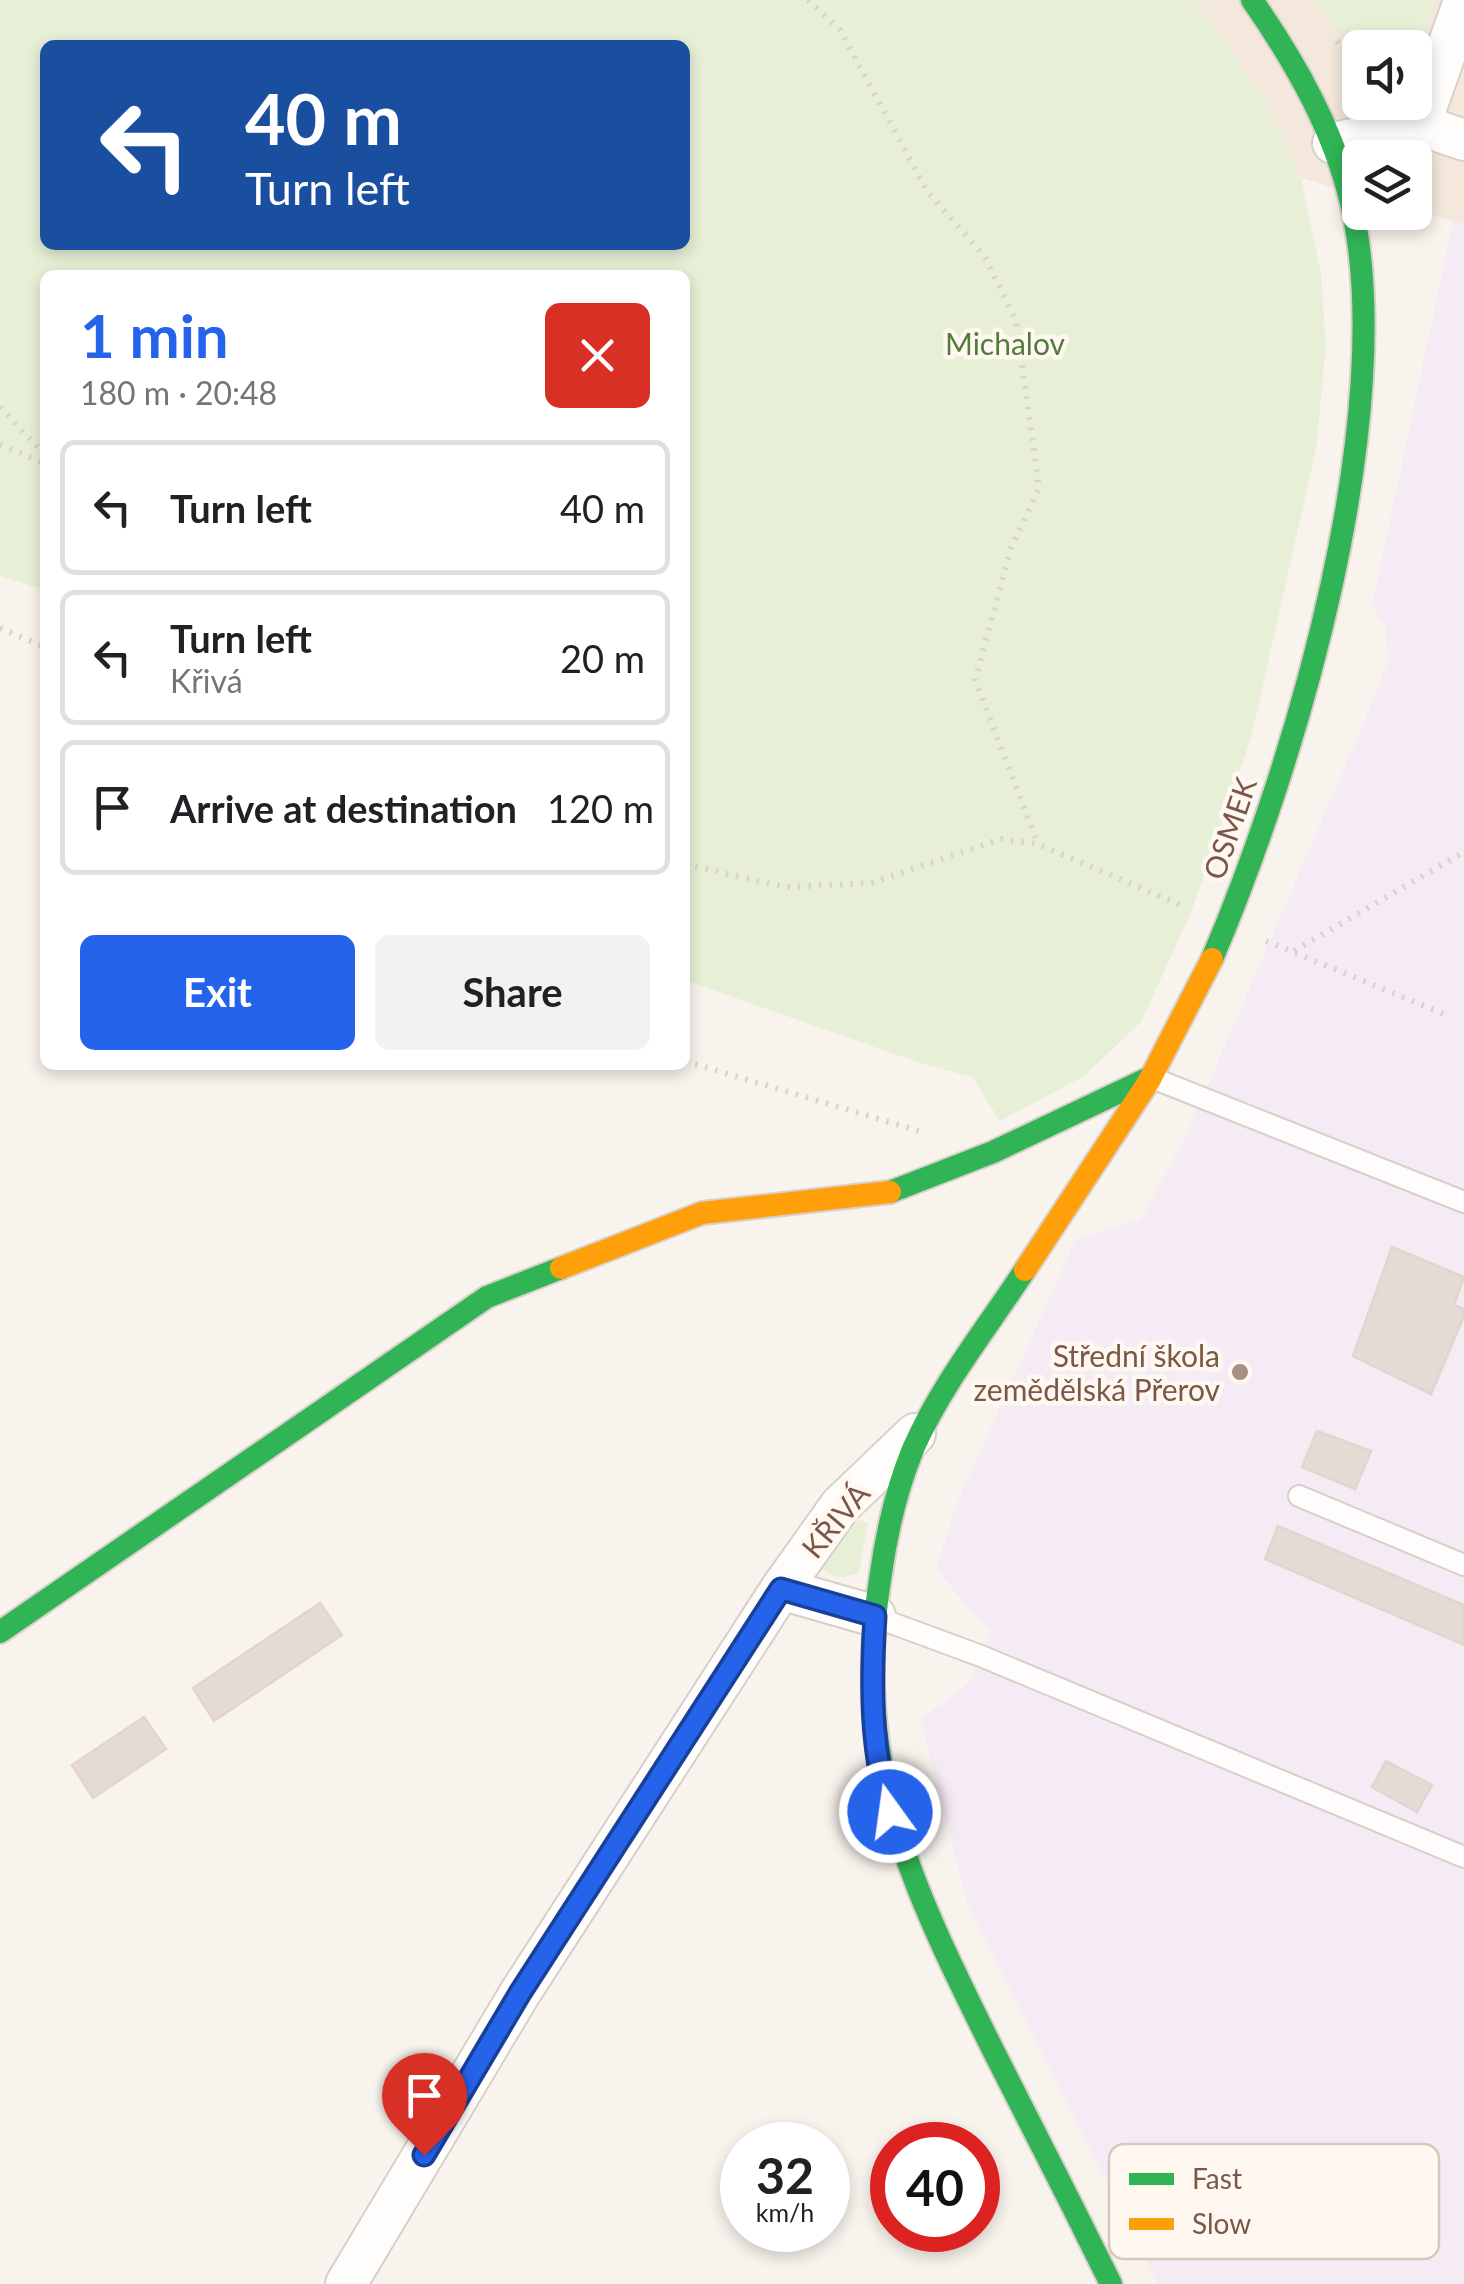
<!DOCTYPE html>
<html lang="en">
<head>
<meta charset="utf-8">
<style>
  body { margin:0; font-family:Lato,sans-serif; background:#f2f2f2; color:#202124; height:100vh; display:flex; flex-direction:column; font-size:38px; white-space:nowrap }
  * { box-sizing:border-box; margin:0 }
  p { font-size:32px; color:#757577 }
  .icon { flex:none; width:55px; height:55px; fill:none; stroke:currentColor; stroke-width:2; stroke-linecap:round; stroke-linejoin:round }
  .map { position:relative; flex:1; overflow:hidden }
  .drawer { position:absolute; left:40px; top:270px; width:650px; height:800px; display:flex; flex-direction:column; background:#fff; border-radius:15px; box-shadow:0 5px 15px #0003 }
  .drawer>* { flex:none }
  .hud { position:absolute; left:40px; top:40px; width:650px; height:210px; border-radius:15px; box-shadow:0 5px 15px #0003; background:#1a4fa0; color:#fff; overflow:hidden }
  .buttons { position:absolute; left:1342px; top:30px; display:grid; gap:20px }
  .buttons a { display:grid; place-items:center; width:90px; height:90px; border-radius:15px; background:#fff; box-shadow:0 5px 15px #0003; font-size:50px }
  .speed { position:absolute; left:720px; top:2122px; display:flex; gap:20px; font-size:50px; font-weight:700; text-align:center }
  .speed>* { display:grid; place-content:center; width:130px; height:130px; border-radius:50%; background:#fff; box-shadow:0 5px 15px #0003; line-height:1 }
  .speed small { font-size:25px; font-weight:400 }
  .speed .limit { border:15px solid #d22; background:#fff; color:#111 }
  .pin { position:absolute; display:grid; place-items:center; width:85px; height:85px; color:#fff; margin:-102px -42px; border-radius:50% 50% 50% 0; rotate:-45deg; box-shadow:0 0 10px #0007 }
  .pin .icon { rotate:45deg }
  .me { position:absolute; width:110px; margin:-55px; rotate:346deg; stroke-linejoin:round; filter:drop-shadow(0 0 8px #0008) }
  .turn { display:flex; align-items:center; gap:35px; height:210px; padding:0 40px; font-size:45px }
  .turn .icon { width:130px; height:130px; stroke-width:2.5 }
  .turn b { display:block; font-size:70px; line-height:85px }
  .round { display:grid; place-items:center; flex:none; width:105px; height:105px; border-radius:15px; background:#f2f2f2 }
  .overview { display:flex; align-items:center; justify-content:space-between; height:170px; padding:0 40px }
  h1 { font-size:60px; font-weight:700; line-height:75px; color:#2563eb }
  .action { display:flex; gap:20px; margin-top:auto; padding:20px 40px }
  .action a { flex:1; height:115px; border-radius:15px; background:#2563eb; color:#fff; font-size:40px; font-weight:700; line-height:115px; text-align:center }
  .action a+a { background:#f2f2f2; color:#202124 }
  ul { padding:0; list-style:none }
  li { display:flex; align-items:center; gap:30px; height:135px; margin:0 20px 15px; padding:0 20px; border:5px solid #e0e0e0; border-radius:15px }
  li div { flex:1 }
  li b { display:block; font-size:38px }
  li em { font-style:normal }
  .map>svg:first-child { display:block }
  .residential { fill:#f4e7db; fill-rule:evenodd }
  .education { fill:#f5ebf5 }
  .green { fill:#e7f0d6; fill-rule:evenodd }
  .building { fill:#e6dbd4; stroke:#e2d5ce; stroke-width:2.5 }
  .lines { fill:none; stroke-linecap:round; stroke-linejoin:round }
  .lane-casing { stroke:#d8cfc9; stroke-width:24 }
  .street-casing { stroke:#d8cfc9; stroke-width:44 }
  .fast-casing { stroke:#dad0ca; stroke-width:26 }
  .slow-casing { stroke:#dad0ca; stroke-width:26 }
  .path { stroke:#dcd1ce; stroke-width:6; stroke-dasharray:2.5 8; stroke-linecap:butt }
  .lane { stroke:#fefdfc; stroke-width:20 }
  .street { stroke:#fefdfc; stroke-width:40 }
  .fast { stroke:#30b455; stroke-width:22 }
  .slow { stroke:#ff9f0a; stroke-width:22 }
  .route-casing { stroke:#184099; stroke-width:25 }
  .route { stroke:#2563eb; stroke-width:18 }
  .poi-dot { fill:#a78e82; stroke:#fff8f0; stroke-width:4 }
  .labels { text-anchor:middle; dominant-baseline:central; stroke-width:9; stroke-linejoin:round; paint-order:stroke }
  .park-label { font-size:30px; fill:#537c3c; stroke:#fff8f0 }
  .street-label { font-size:30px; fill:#7b5749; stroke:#fff8f0 }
  .poi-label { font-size:30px; fill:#7b5749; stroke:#fff8f0; text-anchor:end }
  .key { fill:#fff8f0; stroke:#d7c8be; stroke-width:2.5 }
  .key-label { font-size:28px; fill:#7b5749 }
</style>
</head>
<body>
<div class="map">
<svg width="1464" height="2284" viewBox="0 0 1464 2284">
  <rect width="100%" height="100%" fill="#f9f3ed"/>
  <path class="residential" d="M1194,0H1464V224L1415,210V158H1360V195L1301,178L1262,94ZM1360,48H1415V102H1360Z"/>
  <path class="education" d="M1453,221L1464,224V2284H1158L968,1905L920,1720L970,1682L990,1632L936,1569L957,1503L1075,1241L1142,1219L1188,1131L1365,720L1388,660L1385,624L1372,606Z"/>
  <path class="green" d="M0,0H1194L1262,94L1301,178L1321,273L1326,347L1316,449L1251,738L1192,910L1141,1022L1084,1076L1000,1121L972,1077L920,1063L685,980V275H45V590L0,576ZM45,45H685V245H45Z
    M1315,0H1436L1416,58L1415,48H1360V59Z
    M859,1520L868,1523L859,1573C843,1578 835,1580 822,1568V1558Z"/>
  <path class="building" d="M1392,1247L1464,1277L1454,1305L1464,1309V1316L1431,1394L1353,1356Z
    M1317,1431L1371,1451L1355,1489L1302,1467Z
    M1278,1526L1464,1605V1645L1265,1559Z
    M320,1603L342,1635L214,1721L193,1688Z
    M144,1717L166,1749L93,1798L72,1765Z
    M1386,1761L1432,1785L1417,1812L1372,1787Z"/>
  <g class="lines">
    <g class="lane-casing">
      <path id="lane" d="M1155,1079L1464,1202
        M1299,1496L1464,1565
        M878,1618L981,1656L1464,1857"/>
    </g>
    <g class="street-casing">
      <path id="street" d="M1420,125L1464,140
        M1333,143L1420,125L1464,1
        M781,1589L875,1616
        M346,2284L520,1993L781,1589L840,1506L915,1434"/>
    </g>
    <g class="fast-casing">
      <path id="fast" d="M1212,959C1296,763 1400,412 1351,203C1333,128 1295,62 1252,0
        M890,1192L993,1152L1151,1077
        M1025,1270C987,1328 941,1385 913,1449C897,1488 887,1531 881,1573C850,1761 911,1885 992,2048C1032,2126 1072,2205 1111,2284
        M0,1632L487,1297L561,1268"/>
    </g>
    <g class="slow-casing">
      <path id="slow" d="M561,1268L702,1213L890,1192
        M1025,1270L1149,1081L1212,959"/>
    </g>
    <path class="path" d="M808,0L840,30L927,191L985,257L1016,321L1039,488L1011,548L975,680L1038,844
      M1337,41L1360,73
      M0,407L45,455
      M0,444L45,464
      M0,628L45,647
      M685,864L785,887L871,883L1001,839L1038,844L1185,907
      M1266,941L1449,1016
      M1294,951L1464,852
      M685,1061L919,1131"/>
    <use href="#lane" class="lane"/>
    <use href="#street" class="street"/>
    <use href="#fast" class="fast"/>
    <use href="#slow" class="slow"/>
  </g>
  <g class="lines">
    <g class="route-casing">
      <path id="route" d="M424,2155L520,1993L781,1589L875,1616C871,1682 870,1748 890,1812"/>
    </g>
    <use href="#route" class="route"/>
  </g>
  <circle class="poi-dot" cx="1240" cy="1372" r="10"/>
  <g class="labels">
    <g class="park-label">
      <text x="1005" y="343">Michalov</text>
    </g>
    <g class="street-label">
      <text transform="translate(1229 828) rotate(-71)">OSMEK</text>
      <text transform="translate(835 1520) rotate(-50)">KŘIVÁ</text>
    </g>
    <g class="poi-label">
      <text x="1220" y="1355">Střední škola<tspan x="1220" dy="34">zemědělská Přerov</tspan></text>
    </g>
  </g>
  <rect x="1109" y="2144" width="330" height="115" rx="15" class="key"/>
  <rect x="1129" y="2173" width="45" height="12" fill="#30b455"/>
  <rect x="1129" y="2218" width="45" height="12" fill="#ff9f0a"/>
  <g class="key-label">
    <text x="1192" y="2189">Fast</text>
    <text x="1192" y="2234">Slow</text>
  </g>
</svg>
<div class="buttons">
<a><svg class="icon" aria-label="sound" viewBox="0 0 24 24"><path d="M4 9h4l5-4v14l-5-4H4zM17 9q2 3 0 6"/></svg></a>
<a><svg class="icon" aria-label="layers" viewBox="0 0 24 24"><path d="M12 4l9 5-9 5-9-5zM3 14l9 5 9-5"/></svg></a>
</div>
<div class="speed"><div>32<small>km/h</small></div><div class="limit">40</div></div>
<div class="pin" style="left:424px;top:2155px;background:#d93025"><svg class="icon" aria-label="arrive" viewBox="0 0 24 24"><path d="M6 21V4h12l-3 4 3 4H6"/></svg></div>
<svg class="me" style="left:890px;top:1812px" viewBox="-20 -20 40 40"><circle r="17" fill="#2563eb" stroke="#fff" stroke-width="3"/><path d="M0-11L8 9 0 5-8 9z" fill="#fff"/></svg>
<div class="hud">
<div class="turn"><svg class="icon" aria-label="left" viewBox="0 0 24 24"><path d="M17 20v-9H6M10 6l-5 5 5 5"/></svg><div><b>40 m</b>Turn left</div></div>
</div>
<section class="drawer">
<div class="overview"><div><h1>1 min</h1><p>180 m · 20:48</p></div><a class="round" style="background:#d93025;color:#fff"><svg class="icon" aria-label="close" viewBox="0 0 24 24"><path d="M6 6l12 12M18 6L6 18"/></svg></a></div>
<ul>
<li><svg class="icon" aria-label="left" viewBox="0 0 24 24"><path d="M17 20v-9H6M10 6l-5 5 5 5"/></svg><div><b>Turn left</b></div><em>40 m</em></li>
<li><svg class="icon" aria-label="left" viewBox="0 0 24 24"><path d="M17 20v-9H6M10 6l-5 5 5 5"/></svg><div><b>Turn left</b><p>Křivá</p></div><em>20 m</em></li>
<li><svg class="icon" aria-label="arrive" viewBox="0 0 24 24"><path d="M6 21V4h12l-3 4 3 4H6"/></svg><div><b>Arrive at destination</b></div><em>120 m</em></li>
</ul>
<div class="action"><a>Exit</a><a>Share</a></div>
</section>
</div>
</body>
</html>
